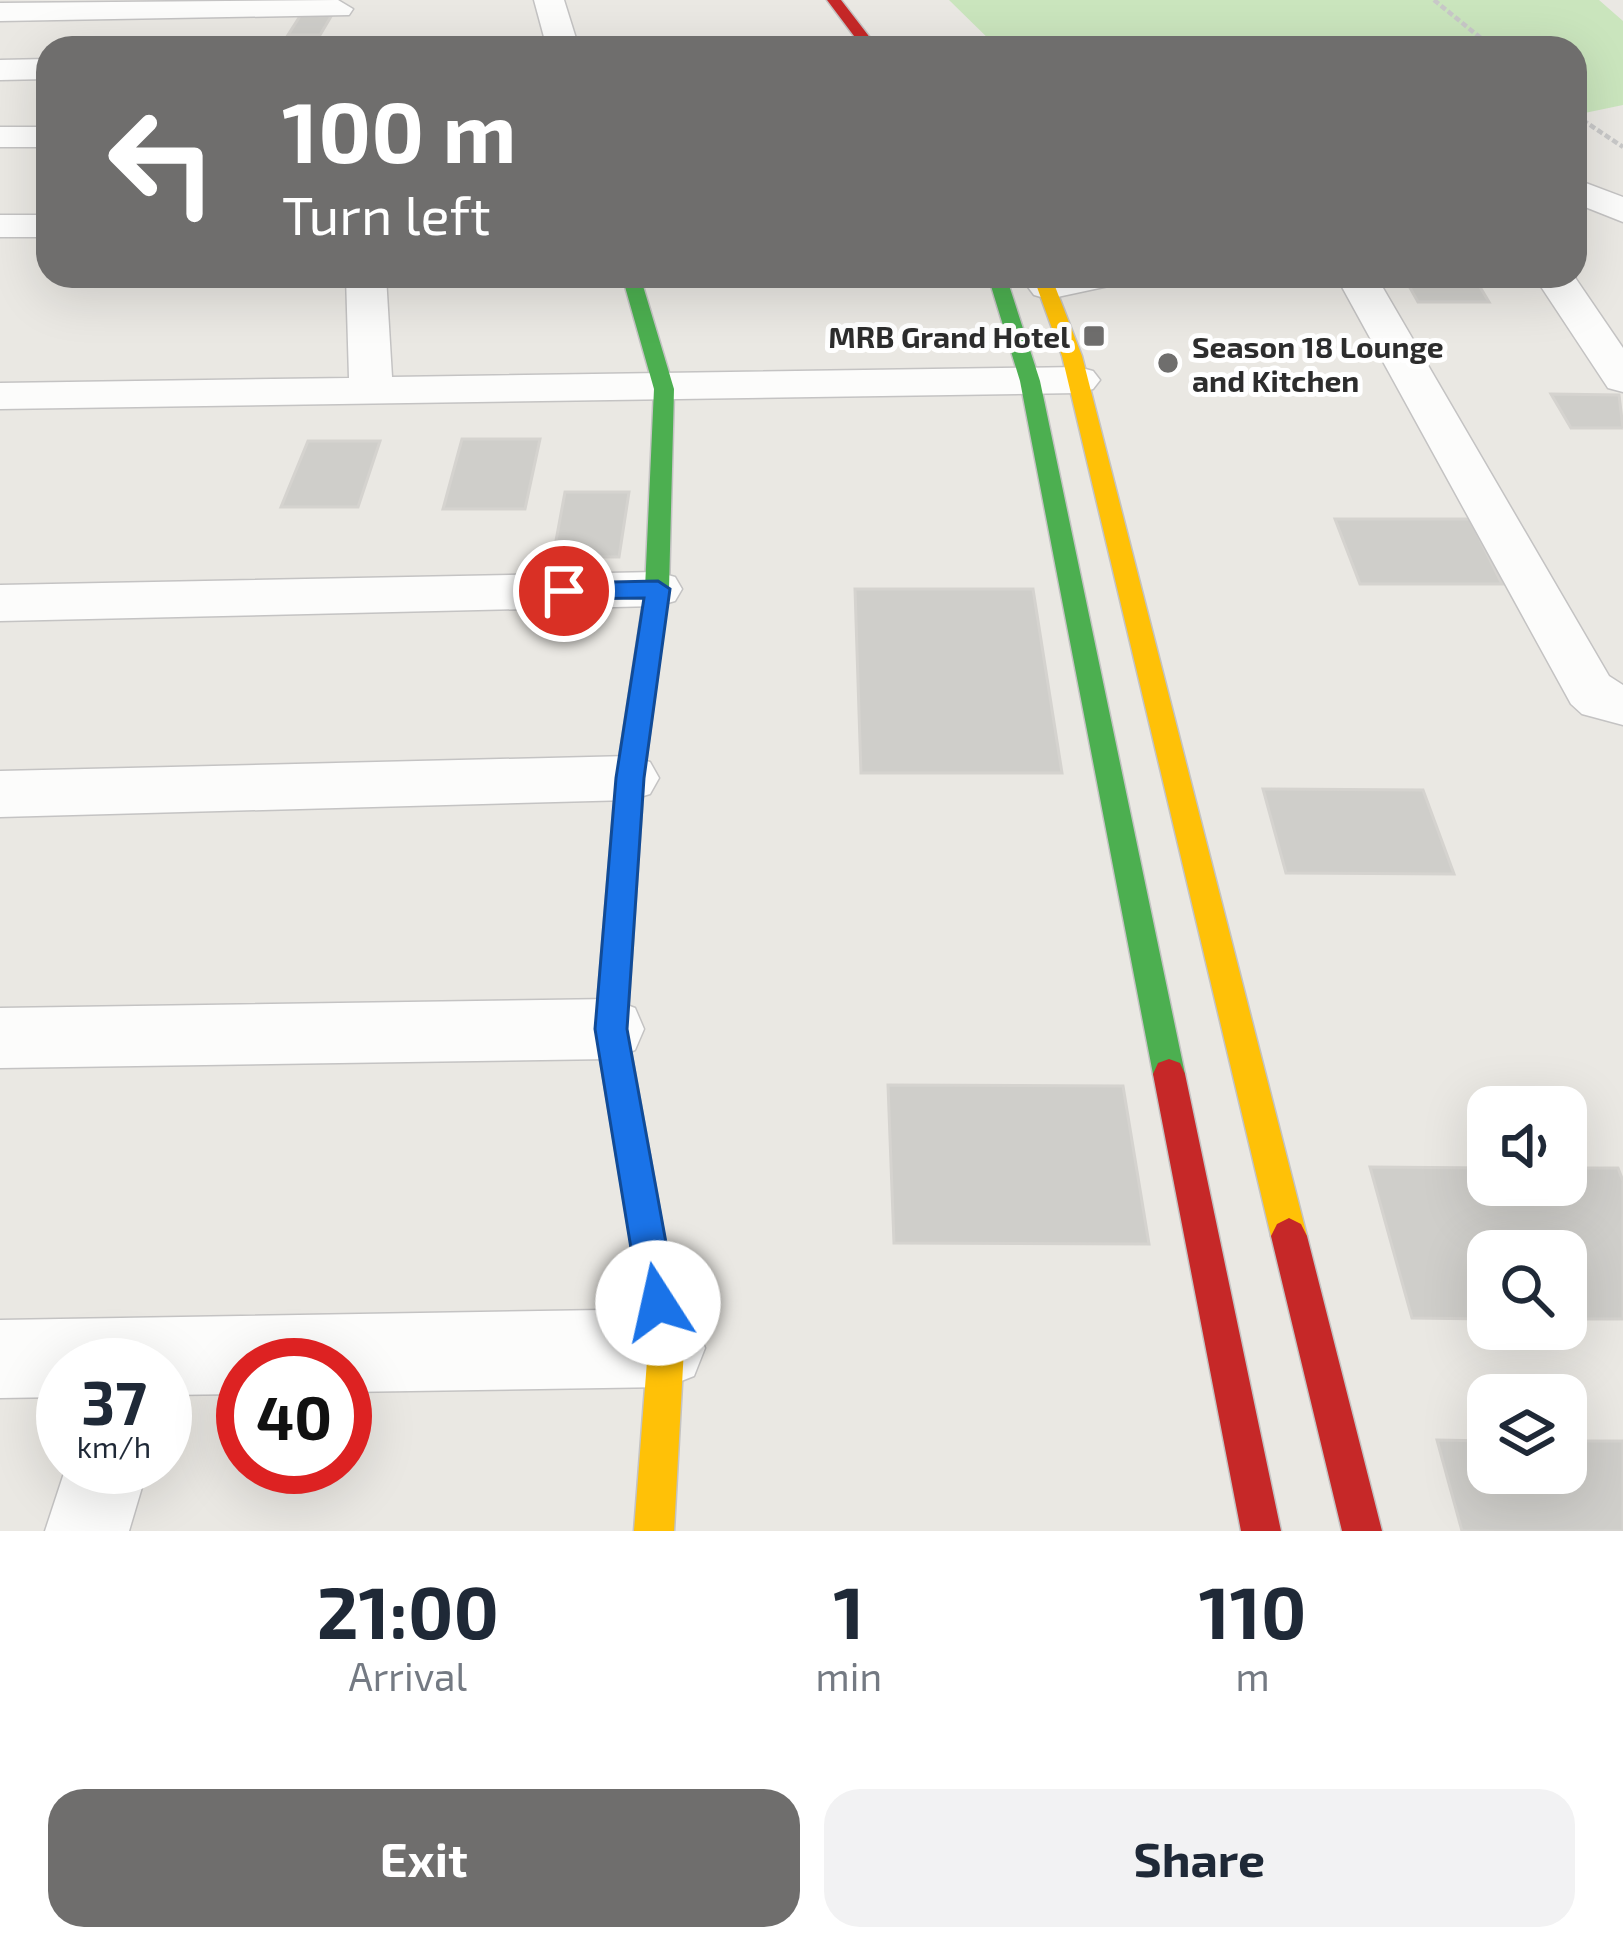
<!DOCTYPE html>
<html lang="en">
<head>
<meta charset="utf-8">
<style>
  body { margin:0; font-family:"Exo 2",sans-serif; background:#f2f2f3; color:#1f2937; height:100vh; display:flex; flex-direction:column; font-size:45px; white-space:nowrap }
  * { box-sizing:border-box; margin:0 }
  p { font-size:39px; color:#747a83 }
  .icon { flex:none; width:66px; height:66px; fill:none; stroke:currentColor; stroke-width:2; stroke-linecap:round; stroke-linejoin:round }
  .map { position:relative; height:1531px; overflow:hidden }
  .details { display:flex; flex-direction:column; background:#fff; flex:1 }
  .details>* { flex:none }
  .top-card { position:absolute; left:36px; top:36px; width:1551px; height:252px; border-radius:36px; box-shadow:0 12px 48px #0002; background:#6f6e6d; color:#fff; overflow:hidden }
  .buttons { position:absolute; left:1467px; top:1086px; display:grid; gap:24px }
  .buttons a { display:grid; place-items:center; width:120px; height:120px; border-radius:24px; background:#fff; box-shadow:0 12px 48px #0002; font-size:60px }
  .speed { position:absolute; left:36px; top:1338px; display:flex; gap:24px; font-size:60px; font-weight:700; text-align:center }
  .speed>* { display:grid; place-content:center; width:156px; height:156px; border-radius:50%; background:#fff; box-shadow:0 12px 48px #0002; line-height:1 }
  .speed small { font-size:30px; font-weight:400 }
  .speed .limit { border:18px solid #d22; background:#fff; color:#111 }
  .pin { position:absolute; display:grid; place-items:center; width:102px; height:102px; color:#fff; margin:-51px; border:6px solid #fff; border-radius:50%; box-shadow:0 3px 12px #0007 }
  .me { position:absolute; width:132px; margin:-66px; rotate:350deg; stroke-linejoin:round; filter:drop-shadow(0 0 9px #0008) }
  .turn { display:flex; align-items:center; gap:42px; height:252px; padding:0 48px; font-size:54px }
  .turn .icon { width:156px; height:156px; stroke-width:2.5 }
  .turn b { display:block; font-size:84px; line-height:102px }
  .eta { display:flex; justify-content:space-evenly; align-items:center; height:204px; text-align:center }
  .eta b { font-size:72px; font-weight:700; line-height:84px }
  .action { display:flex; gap:24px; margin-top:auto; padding:24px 48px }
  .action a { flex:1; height:138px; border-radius:36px; background:#6f6e6d; color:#fff; font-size:48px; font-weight:700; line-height:138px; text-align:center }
  .action a+a { background:#f2f2f3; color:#1f2937 }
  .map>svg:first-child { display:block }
  .green { fill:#cae5bd }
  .building { fill:#cfceca; stroke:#d5d3cf; stroke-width:3 }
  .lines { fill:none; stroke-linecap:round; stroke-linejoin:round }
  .street-casing { stroke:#c4c3c3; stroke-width:3 }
  .fast-casing { stroke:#c4c3c3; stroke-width:3 }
  .slow-casing { stroke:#c4c3c3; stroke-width:3 }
  .jam-casing { stroke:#c4c3c3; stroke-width:3 }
  .path { stroke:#c8c8c8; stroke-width:4.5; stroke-dasharray:6 3; stroke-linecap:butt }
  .street { fill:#fcfcfb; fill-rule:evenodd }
  .fast { fill:#4caf50; fill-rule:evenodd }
  .slow { fill:#ffc107; fill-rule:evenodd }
  .jam { fill:#c62828; fill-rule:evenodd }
  .route { fill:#1a73e8; stroke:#114b97; stroke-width:3 }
  .poi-dot { fill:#6f6e6d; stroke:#fff; stroke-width:4.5 }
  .labels { text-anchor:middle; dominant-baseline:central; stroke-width:10; stroke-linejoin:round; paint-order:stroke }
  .far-poi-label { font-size:30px; font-weight:bold; fill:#2d2d2d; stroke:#fff; text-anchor:end }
</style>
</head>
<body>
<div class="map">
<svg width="1623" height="1531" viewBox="0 0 1623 1531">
  <rect width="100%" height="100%" fill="#eae8e3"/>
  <path class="green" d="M949,0H1599L1623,21V105L1575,115V48H998Z"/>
  <path class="building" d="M302,13H333L320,35H288Z
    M1404,277H1474L1489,302H1418Z
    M1551,394L1619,395L1623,428H1571Z
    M462,439H540L525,509H443Z
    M308,441H380L358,507H281Z
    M565,492H629L619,557H553Z
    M1335,519H1470L1502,584H1360Z
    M855,589H1033L1062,773H861Z
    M1263,789L1423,790L1454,874L1286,873Z
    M888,1085L1123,1086L1149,1244L894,1243Z
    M1370,1167L1488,1168V1185H1566V1168H1618L1623,1181V1319H1566V1251H1488V1319L1412,1318Z
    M1437,1440L1488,1441V1473H1566V1441H1623V1531H1462Z"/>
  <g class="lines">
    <g class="street-casing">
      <path id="street" d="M338,0L353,9L349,15L0,21V3Z
        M534,0H564L579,48H547Z
        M48,59V79L0,80V60Z
        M0,127H48V147H0Z
        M1575,179L1623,197V222L1575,203Z
        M0,215H48V237H0Z
        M346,276H386L392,377L1078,367L1093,371L1100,380L1093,389L1078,393L0,409V383L349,378Z
        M1044,276H1124L1118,284L1048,299L1034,295L1028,287L1034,279Z
        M1336,276H1376L1609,676L1623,685V725L1582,714L1571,704Z
        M1534,276H1574L1623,348V392L1608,388Z
        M657,572L675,577L682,589L675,601L657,606L0,621V585Z
        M630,756L650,762L659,778L650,794L630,800L0,817V771Z
        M611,999L635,1008L644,1029L635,1050L611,1059L0,1068V1008Z
        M666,1309L694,1320L705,1348L694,1376L666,1387L345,1392V1365H243V1394L165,1395V1365H63V1397L0,1398V1320Z
        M66,1467H148L129,1531H45Z"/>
    </g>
    <g class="fast-casing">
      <path id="fast" d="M622,276H640L674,389L669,589L644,778L627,1029L650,1155L645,1167L633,1171L621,1167L616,1155L595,1029L616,778L645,589L654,389Z
        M988,276H1006L1040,381L1185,1074L1180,1085L1169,1089L1158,1085L1153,1074L1020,381Z"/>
    </g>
    <g class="slow-casing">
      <path id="slow" d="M1033,276H1051L1082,356L1307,1236L1301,1248L1289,1254L1277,1248L1271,1236L1062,356Z
        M633,1139L645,1143L650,1155L684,1348L674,1531H634L648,1348L616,1155L621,1143Z"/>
    </g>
    <g class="jam-casing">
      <path id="jam" d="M827,0H841L878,48H863Z
        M1169,1059L1180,1063L1185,1074L1281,1531H1241L1153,1074L1158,1063Z
        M1289,1218L1301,1224L1307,1236L1382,1531H1342L1271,1236L1277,1224Z"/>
    </g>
    <path class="path" d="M1434,0L1493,48
      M1575,115L1623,147"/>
    <use href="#street" class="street"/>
    <use href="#fast" class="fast"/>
    <use href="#slow" class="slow"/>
    <use href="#jam" class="jam"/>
  </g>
  <path class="route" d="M658,581L670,589L644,778L627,1029L677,1303L671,1316L658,1321L646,1316L640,1303L595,1029L616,778L644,598L564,599L552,591L564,583Z"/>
  <g class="poi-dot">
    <rect x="1082" y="324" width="24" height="24" rx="6"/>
    <circle cx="1168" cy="363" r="12"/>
  </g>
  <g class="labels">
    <g class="far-poi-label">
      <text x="1070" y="336">MRB Grand Hotel</text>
      <text x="1192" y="346" text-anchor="start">Season 18 Lounge<tspan x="1192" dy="34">and Kitchen</tspan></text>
    </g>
  </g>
</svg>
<div class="buttons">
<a><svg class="icon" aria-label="sound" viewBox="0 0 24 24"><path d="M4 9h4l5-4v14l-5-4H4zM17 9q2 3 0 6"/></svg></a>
<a><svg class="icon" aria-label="search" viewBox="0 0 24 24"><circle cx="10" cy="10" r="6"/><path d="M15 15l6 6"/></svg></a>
<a><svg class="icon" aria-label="layers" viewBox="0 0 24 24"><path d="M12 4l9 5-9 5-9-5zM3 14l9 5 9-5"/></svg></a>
</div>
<div class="speed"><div>37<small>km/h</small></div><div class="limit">40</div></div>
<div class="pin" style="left:564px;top:591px;background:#d93025"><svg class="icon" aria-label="arrive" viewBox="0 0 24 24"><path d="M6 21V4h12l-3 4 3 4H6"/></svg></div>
<svg class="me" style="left:658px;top:1303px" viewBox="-20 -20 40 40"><circle r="19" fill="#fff"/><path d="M0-13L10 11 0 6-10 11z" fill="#1a73e8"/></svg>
<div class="top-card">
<div class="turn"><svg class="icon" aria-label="left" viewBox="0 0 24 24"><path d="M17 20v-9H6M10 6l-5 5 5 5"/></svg><div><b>100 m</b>Turn left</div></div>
</div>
</div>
<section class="details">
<div class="eta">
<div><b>21:00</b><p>Arrival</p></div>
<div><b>1</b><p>min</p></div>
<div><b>110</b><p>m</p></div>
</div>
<div class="action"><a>Exit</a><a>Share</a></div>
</section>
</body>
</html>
